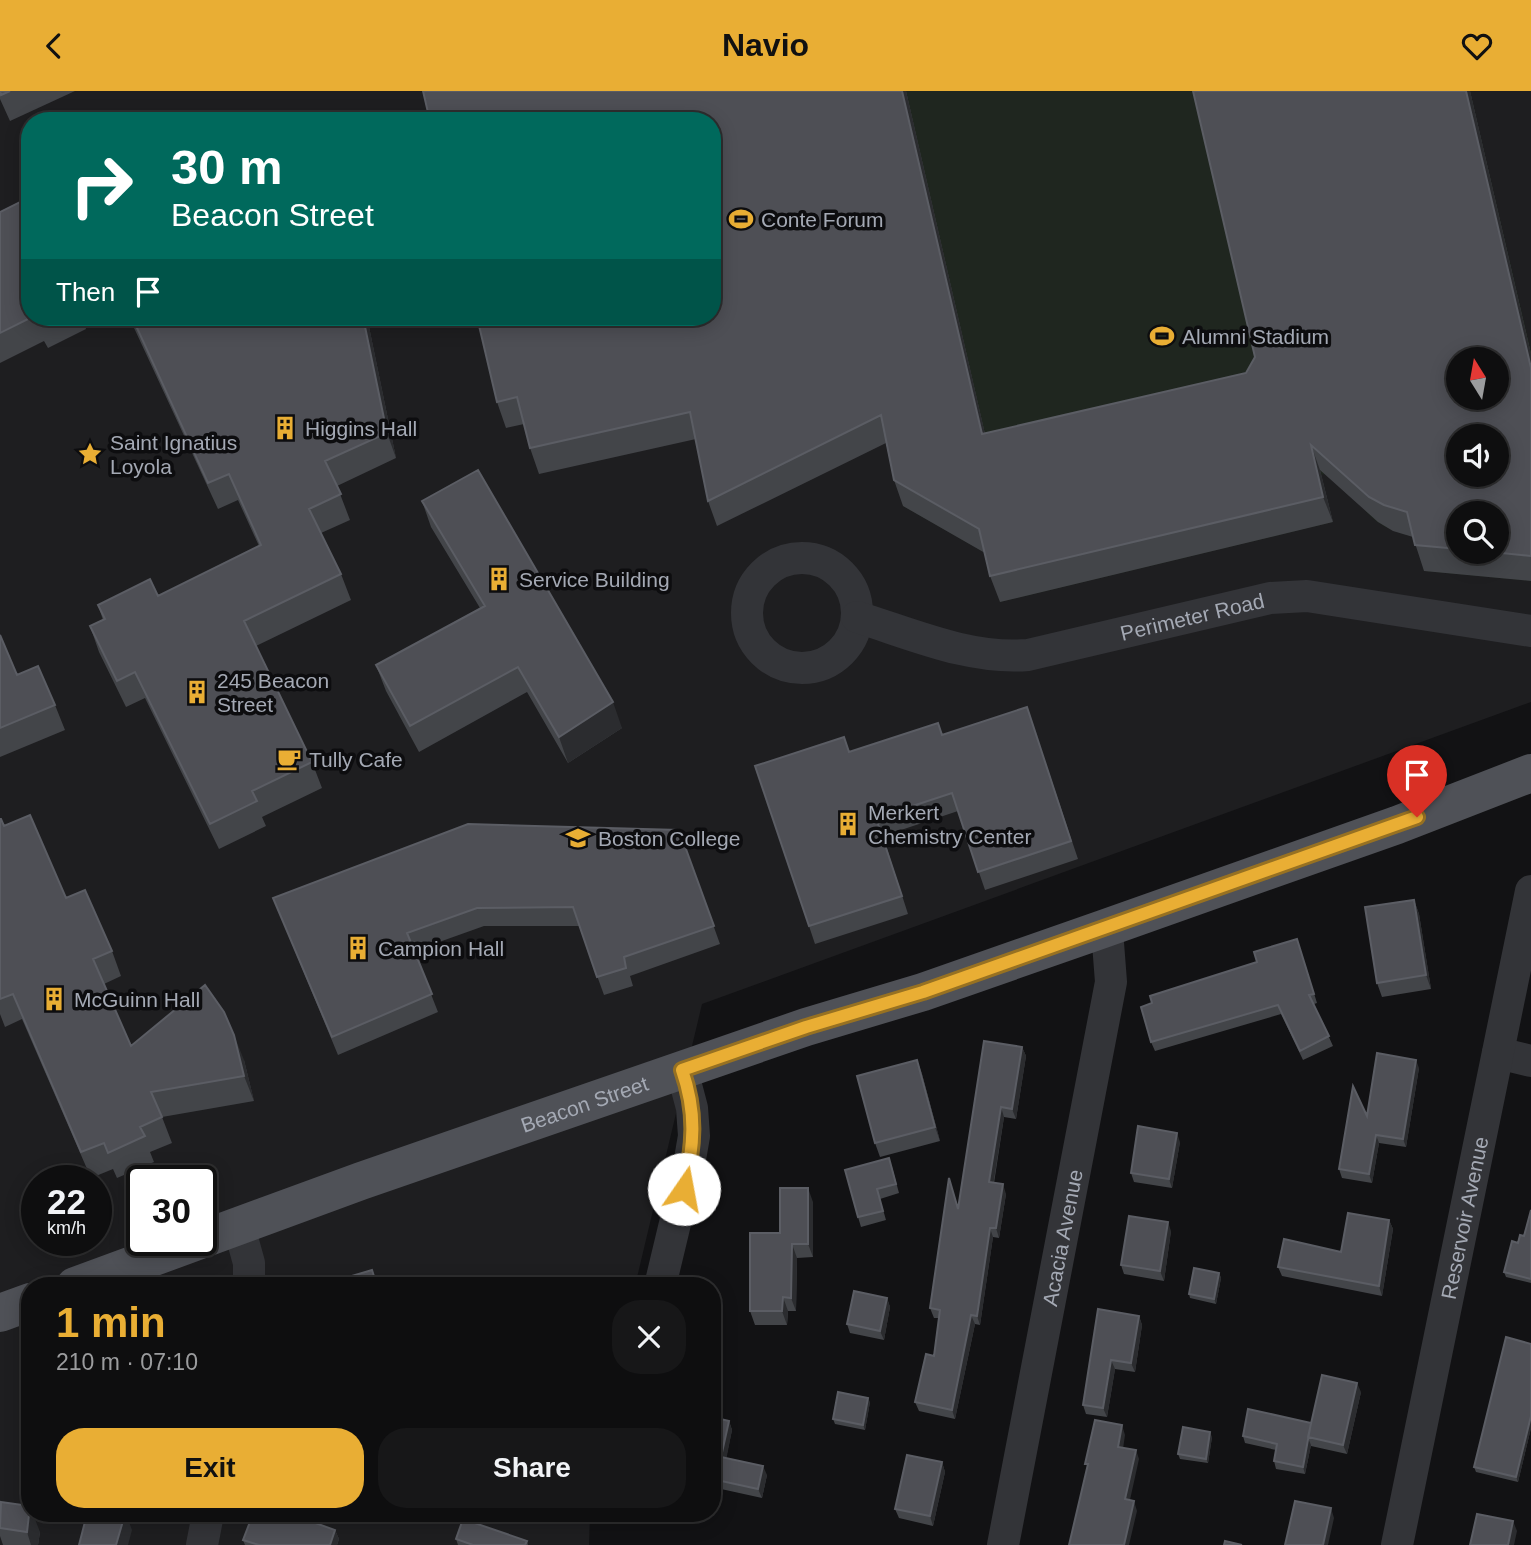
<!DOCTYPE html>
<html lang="en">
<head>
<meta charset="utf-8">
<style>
  body { margin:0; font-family:Helvetica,sans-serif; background:#171718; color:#f1f3f6; height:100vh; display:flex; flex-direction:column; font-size:26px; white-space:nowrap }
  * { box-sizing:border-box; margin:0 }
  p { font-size:23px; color:#9b9c9e }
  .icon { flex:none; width:38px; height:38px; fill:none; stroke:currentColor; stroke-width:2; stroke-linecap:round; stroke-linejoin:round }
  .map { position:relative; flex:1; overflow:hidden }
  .details { position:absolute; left:21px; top:1186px; width:700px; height:245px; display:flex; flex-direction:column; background:#0e0e0f; border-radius:28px; box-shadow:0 4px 18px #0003,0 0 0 2px #2e2e2f }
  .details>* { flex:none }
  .banner { position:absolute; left:21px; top:21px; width:700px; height:214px; border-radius:28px; box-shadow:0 4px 18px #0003,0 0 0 2px #2e2e2f; background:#00695c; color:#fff; overflow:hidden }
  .needle { width:46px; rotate:349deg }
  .buttons { position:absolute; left:1446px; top:256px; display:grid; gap:14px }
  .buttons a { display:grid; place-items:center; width:63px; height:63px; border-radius:50%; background:#0e0e0f; box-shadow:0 4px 18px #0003,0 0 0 2px #2e2e2f; font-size:35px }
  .speed { position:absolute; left:21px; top:1074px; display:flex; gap:14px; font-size:35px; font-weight:700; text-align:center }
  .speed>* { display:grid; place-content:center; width:91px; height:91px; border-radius:50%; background:#0e0e0f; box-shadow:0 4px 18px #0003,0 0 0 2px #2e2e2f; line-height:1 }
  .speed small { font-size:18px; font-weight:400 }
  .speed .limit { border:4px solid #111; border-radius:10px; background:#fff; color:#111 }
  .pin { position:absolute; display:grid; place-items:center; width:60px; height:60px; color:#fff; margin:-72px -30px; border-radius:50% 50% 50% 0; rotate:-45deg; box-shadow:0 0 7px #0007 }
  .pin .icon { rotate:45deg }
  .me { position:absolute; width:77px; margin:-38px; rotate:12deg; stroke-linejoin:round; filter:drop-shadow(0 0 5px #0008) }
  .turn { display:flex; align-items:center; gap:24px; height:147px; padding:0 35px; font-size:32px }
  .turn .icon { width:91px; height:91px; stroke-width:2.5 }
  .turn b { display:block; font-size:49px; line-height:60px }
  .then { display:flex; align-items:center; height:66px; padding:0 35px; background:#0003; gap:14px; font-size:26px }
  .round { display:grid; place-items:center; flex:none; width:74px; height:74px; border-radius:28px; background:#171718 }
  .overview { display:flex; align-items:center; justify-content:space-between; height:119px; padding:0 35px }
  h1 { font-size:42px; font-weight:800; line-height:52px; color:#e9ae34 }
  .cta { display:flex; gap:14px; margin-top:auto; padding:14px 35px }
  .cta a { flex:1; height:80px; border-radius:28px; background:#e9ae34; color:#111; font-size:28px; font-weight:800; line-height:80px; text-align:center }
  .cta a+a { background:#171718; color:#f1f3f6 }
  header { display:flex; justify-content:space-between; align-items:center; height:91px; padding:0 35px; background:#e9ae34; color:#111; font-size:32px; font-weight:800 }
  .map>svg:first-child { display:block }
  .built { fill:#1e1e20; fill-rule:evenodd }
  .green { fill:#1f261f; fill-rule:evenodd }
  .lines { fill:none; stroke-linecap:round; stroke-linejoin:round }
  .minor { stroke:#333438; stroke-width:32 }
  .major { stroke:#4f5157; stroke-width:38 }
  .wall { fill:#434549; fill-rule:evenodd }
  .shaded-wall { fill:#2b2c2f }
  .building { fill:#4e4f55; stroke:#5b5d64; stroke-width:2; fill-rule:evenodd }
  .route-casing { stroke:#977122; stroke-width:18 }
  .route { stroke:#e9ae34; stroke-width:12 }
  .labels { text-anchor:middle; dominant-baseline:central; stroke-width:7; stroke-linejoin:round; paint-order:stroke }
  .poi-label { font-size:21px; fill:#a4a9b4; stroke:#0d0d0f; text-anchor:start }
  .street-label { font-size:21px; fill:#a4a9b4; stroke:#0d0d0f }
</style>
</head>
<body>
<header><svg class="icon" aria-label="back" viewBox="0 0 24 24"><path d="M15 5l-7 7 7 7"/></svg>Navio<svg class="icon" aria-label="heart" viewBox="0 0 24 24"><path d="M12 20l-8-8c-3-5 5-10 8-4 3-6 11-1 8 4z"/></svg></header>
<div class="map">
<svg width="1531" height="1454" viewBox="0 0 1531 1454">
  <rect width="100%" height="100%" fill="#121214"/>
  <path class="built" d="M0,0H1531V611L702,913L635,1195H30V1423H590L589,1454H0ZM30,30H712V226H30ZM1458,268H1496V306H1458ZM1458,345H1496V383H1458ZM1458,422H1496V460H1458ZM37,1090H96V1150H37ZM142,1090H201V1150H142Z"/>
  <path class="green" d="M741,0H1470L1531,260V490L1424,480L1416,446C1369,436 1361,418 1343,378L1321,384L1333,431L1000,511L989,464L903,415L890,350ZM1458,268H1496V306H1458ZM1458,345H1496V383H1458ZM1458,422H1496V460H1458Z"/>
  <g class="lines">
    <g class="minor">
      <circle cx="802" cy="522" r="55"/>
      <path id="s1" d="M857,526C912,543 970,569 1028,564L1270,507L1307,505L1531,540"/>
      <path d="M1498,962L1531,970"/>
      <path d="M239,1136L249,1172V1195"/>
      <path d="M660,1195L689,1074L694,1045L692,1017L682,979"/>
      <path d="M202,1454L208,1423"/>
      <path id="s2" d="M1003,1454L1111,891L1108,852L1103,838"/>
      <path id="s3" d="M1397,1454L1531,800"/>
    </g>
    <g class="major">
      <path id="s4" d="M75,1195L361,1090L806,936L923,901L1103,838L1397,734L1531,682"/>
      <path d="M0,1222L30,1211"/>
    </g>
  </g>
  <path class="wall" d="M0,0H75L10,30L0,8Z
    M906,0L985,343L1246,282L1470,0L1531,263V490L1424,480L1413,446L1393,440L1378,431L1320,379L1333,431L1000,511L990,485L985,462L903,415L894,389L886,352L717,435L708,410L696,348L539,383L530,357L524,333L506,337L497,311ZM1458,422L1496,460H1458Z
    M0,121L30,226H82L86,238L48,257L44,250L0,272Z
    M129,226H367L396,367L337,395L350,429L321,442L341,483L351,509L256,555L312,671L322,697L262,726L266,735L219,758L145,607L126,616L99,561L90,535L103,529L98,514L158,505L259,455L238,409L218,418Z
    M422,410L622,637L568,672L527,601L419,661L386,600L376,574L480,517L431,436Z
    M0,544L17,584L55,614L65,639L0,666Z
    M1027,616L1078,768L985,799L958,720L883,745L908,823L815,853L809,835L849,661L942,644Z
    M0,728L4,735L112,860L121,885L104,893L131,955L244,969L254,1010L162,1026L172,1052L150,1061L154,1071L117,1087L113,1078L91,1087L22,928L5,936L0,923Z
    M679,739L720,853L630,885L633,895L604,904L579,835H484L414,860L438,921L338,964L273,807Z
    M1414,809L1419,823L1431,898L1382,906L1377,892Z
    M1300,857L1317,912L1314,913L1333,955L1303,969L1281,923L1155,960L1151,951Z
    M1022,956L1026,965L1016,1028L1004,1026L994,1092L1006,1103L999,1147L993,1146L980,1234L975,1233L955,1328L919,1320L915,1311L934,1265L939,1227H934L930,1217L949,1087L958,1116Z
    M917,969L922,983L940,1050L880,1066L875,1052Z
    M1419,977L1406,1056L1379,1052L1372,1092L1342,1087L1339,1078L1367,1025Z
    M1180,1051L1172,1097L1134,1091L1131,1082Z
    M892,1076L899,1102L880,1108L886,1129L861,1136L858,1126Z
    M813,1111V1166L797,1167L796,1220H788L787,1234H755L750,1220L780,1142Z
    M1531,1119V1192L1506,1186L1504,1181L1518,1152L1524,1145Z
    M1389,1129L1393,1138L1382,1205L1282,1185L1278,1176L1341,1161Z
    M1171,1140L1164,1190L1124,1183L1121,1174Z
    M1219,1182L1221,1187L1216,1213L1190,1207L1189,1203Z
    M887,1207L890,1216L884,1249L850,1242L847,1233Z
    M1139,1225L1142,1234L1135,1281L1115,1278L1107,1326L1086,1323L1083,1314Z
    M1531,1253V1337L1518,1391L1476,1381L1474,1376Z
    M1361,1301L1347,1363L1311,1355V1354L1305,1383L1276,1378L1274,1370L1276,1359L1245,1352L1243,1345L1311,1332Z
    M870,1311L865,1339L835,1333L833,1328Z
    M712,1326L729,1330L732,1339L726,1367L767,1384L762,1407L712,1396Z
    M1212,1346L1208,1372L1180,1368L1178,1363Z
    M942,1371L945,1381L933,1435L899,1427L895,1418Z
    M0,1418L40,1441L38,1454H3L0,1445Z
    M335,1439L339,1448L337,1454H245L243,1449Z
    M456,1448L527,1450L528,1454H458Z"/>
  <path class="shaded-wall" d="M902,0H906L991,369L982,343Z
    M1466,0H1470L1531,263V277Z
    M363,226H367L396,367L387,342Z
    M1311,354L1320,379L1333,431L1323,406Z
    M613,611L622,637L568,672L559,646Z
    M1414,809L1419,823L1431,898L1426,884Z
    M234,944L244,969L254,1010L244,985Z
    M1022,956L1026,965L1016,1028L1012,1018Z
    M917,969L922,983L940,1050L935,1036Z
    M1416,969L1419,977L1406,1056L1403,1048Z
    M1001,1016L1004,1026L992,1101L989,1091Z
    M1177,1042L1180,1051L1172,1097L1169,1088Z
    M1376,1044L1379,1052L1372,1092L1369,1083Z
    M1003,1093L1006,1103L999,1147L996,1137Z
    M808,1097L813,1111V1166L808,1153Z
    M1389,1129L1393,1138L1382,1205L1379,1195Z
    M1168,1131L1171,1140L1164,1190L1160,1180Z
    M990,1137L993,1146L980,1234L977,1225Z
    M792,1153L797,1167L796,1220L791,1207Z
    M1219,1182L1221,1187L1216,1213L1214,1208Z
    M783,1206L788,1220L787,1234L782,1220Z
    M887,1207L890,1216L884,1249L880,1240Z
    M971,1224L975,1233L955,1328L952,1319Z
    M1139,1225L1142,1234L1135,1281L1131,1272Z
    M1111,1269L1115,1278L1107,1326L1103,1317Z
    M1357,1292L1361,1301L1347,1363L1343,1354Z
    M868,1307L870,1311L865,1339L863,1334Z
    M1531,1325V1337L1518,1391L1516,1386Z
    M729,1330L732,1339L725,1375L721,1366Z
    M1122,1334L1125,1344L1122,1365L1118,1356Z
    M1210,1341L1212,1346L1208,1372L1206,1368Z
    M1308,1347L1311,1354L1305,1383L1303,1376Z
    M1136,1359L1139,1368L1128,1418L1125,1408Z
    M942,1371L945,1381L933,1435L930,1425Z
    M763,1375L767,1384L762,1407L758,1398Z
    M1134,1410L1137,1420L1129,1454H1124Z
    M1331,1417L1334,1427L1328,1454H1323Z
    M30,1423H33L40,1441L38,1454H31L27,1441Z
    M125,1423H126L132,1439L128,1454H116Z
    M1513,1430L1517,1440L1514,1454H1508Z
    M335,1439L339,1448L337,1454H330Z"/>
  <path class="building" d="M0,0H10L1,4Z
    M423,0H902L982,343L1246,282L1255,266L1193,0H1466L1531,277V465L1482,460H1496V422H1458V458L1415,454L1407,421L1384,414L1369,406L1311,354L1323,406L990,485L979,438L894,389L881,324L708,410L690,321L530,357L517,306L497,311L477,226H712V30H430ZM1458,268H1496V306H1458ZM1458,345H1496V383H1458Z
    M30,106V226H32L0,242V121Z
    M36,226H51L39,232Z
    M132,226H363L387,342L325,370L341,403L309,418L341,483L244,530L312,671L252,700L257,710L210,733L135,581L117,590L90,535L105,528L98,514L150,488L158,505L261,454L229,383L208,392Z
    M478,379L613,611L559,646L518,576L410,635L376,574L485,515L422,410Z
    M0,544L17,584L38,575L55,614L0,637Z
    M1027,616L1071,750L978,781L952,702L876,727L902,805L809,835L755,675L844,646L849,661L938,632L942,644Z
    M30,724L66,807L85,799L112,860L93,868L131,955L205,894L224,921L234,944L244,985L151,1001L162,1026L140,1036L145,1045L108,1062L104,1052L81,1061L13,903L0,908V728H1L4,735Z
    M468,733L679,739L714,835L624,866L626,877L597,886L573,816L477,817L407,842L432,903L332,946L273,807Z
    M1414,809L1426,884L1377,892L1365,816Z
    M1297,848L1314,903L1309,904L1329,945L1300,960L1278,914L1151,951L1141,916L1152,912L1150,905L1257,871L1254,861Z
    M984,950L1022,956L1012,1018L1001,1016L989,1091L1003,1093L996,1137H990L977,1225L971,1224L952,1319L915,1311L926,1263L934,1265L940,1219L930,1217L949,1087L958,1118Z
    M1377,962L1416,969L1403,1048L1376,1044L1369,1083L1339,1078L1353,995L1367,1025Z
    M917,969L935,1036L875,1052L857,985Z
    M1138,1035L1177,1042L1169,1088L1131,1082Z
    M889,1067L896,1093L877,1098L883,1120L858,1126L845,1079Z
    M780,1097H808V1153H792L791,1207L783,1206L782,1220H750V1142H780Z
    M1531,1119V1188L1504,1181L1512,1150L1518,1152L1520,1144L1524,1145Z
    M1348,1122L1389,1129L1379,1195L1278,1176L1284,1148L1341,1161Z
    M1129,1125L1168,1131L1160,1180L1121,1174Z
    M1194,1177L1219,1182L1214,1208L1189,1203Z
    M372,1179L377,1195H318Z
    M854,1200L887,1207L880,1240L847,1233Z
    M1098,1218L1139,1225L1131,1272L1111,1269L1103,1317L1083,1314Z
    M1506,1246L1531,1253V1325L1516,1386L1474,1376Z
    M1322,1284L1357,1292L1343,1354L1308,1346Z
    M838,1301L868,1307L863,1334L833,1328Z
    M1248,1318L1311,1332L1303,1376L1274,1370L1277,1353L1243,1345Z
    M712,1326L729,1330L721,1366L763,1375L758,1398L712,1388Z
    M1095,1329L1122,1334L1118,1356L1136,1359L1125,1408L1134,1410L1124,1454H1069L1088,1373H1085Z
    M1183,1336L1210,1341L1206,1368L1178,1363Z
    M907,1364L942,1371L930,1425L895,1418Z
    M1295,1410L1331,1417L1323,1454H1285Z
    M1,1411L30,1415L27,1441L0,1437Z
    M87,1423H125L116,1454H79Z
    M253,1423H290L335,1439L330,1454H259L243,1449Z
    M1477,1423L1513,1430L1508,1454H1470Z
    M463,1428L527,1450L525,1454H473L456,1448Z
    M1225,1450L1242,1454H1224Z"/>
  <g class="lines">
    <g class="route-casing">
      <path id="route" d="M684,1098C694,1055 697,1022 682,979L806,936L923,901L1417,726"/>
    </g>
    <use href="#route" class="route"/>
  </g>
  <defs>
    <g id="stadium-bare" transform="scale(1.89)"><path d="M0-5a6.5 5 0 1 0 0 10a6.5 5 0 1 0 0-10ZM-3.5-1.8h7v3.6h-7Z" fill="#e9ae34" stroke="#0d0d0f" stroke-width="2.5" paint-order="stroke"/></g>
    <g id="building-bare" transform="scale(1.89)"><path d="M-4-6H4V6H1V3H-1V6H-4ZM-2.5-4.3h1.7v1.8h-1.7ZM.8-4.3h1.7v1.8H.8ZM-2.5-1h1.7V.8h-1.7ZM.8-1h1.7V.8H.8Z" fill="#e9ae34" stroke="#0d0d0f" stroke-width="2.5" paint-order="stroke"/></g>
    <g id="sight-bare" transform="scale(1.89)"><path d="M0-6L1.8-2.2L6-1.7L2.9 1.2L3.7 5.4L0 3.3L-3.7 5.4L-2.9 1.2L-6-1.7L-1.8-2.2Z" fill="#e9ae34" stroke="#0d0d0f" stroke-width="2.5" paint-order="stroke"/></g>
    <g id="cafe-bare" transform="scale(1.89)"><path d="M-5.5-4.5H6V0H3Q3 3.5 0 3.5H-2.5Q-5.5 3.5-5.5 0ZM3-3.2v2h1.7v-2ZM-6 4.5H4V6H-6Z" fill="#e9ae34" stroke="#0d0d0f" stroke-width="2.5" paint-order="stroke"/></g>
    <g id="university-bare" transform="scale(1.89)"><path d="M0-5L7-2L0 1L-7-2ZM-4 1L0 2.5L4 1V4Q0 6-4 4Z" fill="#e9ae34" stroke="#0d0d0f" stroke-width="2.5" paint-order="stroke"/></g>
  </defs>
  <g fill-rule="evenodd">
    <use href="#stadium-bare" x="741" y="128"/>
    <use href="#stadium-bare" x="1162" y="245"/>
    <use href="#building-bare" x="285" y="337"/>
    <use href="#sight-bare" x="90" y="363"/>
    <use href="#building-bare" x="499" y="488"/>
    <use href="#building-bare" x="197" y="601"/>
    <use href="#cafe-bare" x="289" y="668"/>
    <use href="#building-bare" x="848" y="733"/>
    <use href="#university-bare" x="578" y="747"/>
    <use href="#building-bare" x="358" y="857"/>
    <use href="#building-bare" x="54" y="908"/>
  </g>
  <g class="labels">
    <g class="poi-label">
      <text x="761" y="128">Conte Forum</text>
      <text x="1182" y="245">Alumni Stadium</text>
      <text x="305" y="337">Higgins Hall</text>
      <text x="110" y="351">Saint Ignatius<tspan x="110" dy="24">Loyola</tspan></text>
      <text x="519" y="488">Service Building</text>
      <text x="217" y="589">245 Beacon<tspan x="217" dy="24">Street</tspan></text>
      <text x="309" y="668">Tully Cafe</text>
      <text x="868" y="721">Merkert<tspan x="868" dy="24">Chemistry Center</tspan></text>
      <text x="598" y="747">Boston College</text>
      <text x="378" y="857">Campion Hall</text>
      <text x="74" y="908">McGuinn Hall</text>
    </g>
    <g class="street-label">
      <text stroke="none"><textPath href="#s1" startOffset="345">Perimeter Road</textPath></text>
      <text stroke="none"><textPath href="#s4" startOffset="541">Beacon Street</textPath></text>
      <text stroke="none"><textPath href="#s3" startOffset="334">Reservoir Avenue</textPath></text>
      <text stroke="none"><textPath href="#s2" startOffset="313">Acacia Avenue</textPath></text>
    </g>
  </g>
</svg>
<div class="buttons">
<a><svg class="needle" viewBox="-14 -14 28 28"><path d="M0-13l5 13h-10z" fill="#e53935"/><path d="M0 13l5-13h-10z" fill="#9b9c9e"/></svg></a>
<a><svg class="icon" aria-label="sound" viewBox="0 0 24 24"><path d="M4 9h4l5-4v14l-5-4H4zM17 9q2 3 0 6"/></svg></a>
<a><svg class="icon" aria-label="search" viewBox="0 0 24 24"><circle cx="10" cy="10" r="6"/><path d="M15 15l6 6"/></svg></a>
</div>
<div class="speed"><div>22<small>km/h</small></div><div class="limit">30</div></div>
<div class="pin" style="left:1417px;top:726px;background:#d93025"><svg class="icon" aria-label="arrive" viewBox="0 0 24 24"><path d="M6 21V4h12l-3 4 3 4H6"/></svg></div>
<svg class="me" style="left:684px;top:1098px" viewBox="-20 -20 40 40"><circle r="19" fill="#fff"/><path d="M0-13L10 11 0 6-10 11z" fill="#e9ae34"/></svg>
<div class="banner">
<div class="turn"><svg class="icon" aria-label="right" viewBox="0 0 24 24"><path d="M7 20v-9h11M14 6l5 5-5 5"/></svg><div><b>30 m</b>Beacon Street</div></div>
<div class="then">Then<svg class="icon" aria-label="arrive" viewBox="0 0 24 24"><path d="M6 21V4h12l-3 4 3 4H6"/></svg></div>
</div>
<section class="details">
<div class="overview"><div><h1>1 min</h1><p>210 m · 07:10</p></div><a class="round"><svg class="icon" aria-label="close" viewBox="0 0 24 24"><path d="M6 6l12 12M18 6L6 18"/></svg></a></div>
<div class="cta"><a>Exit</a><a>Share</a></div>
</section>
</div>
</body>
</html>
